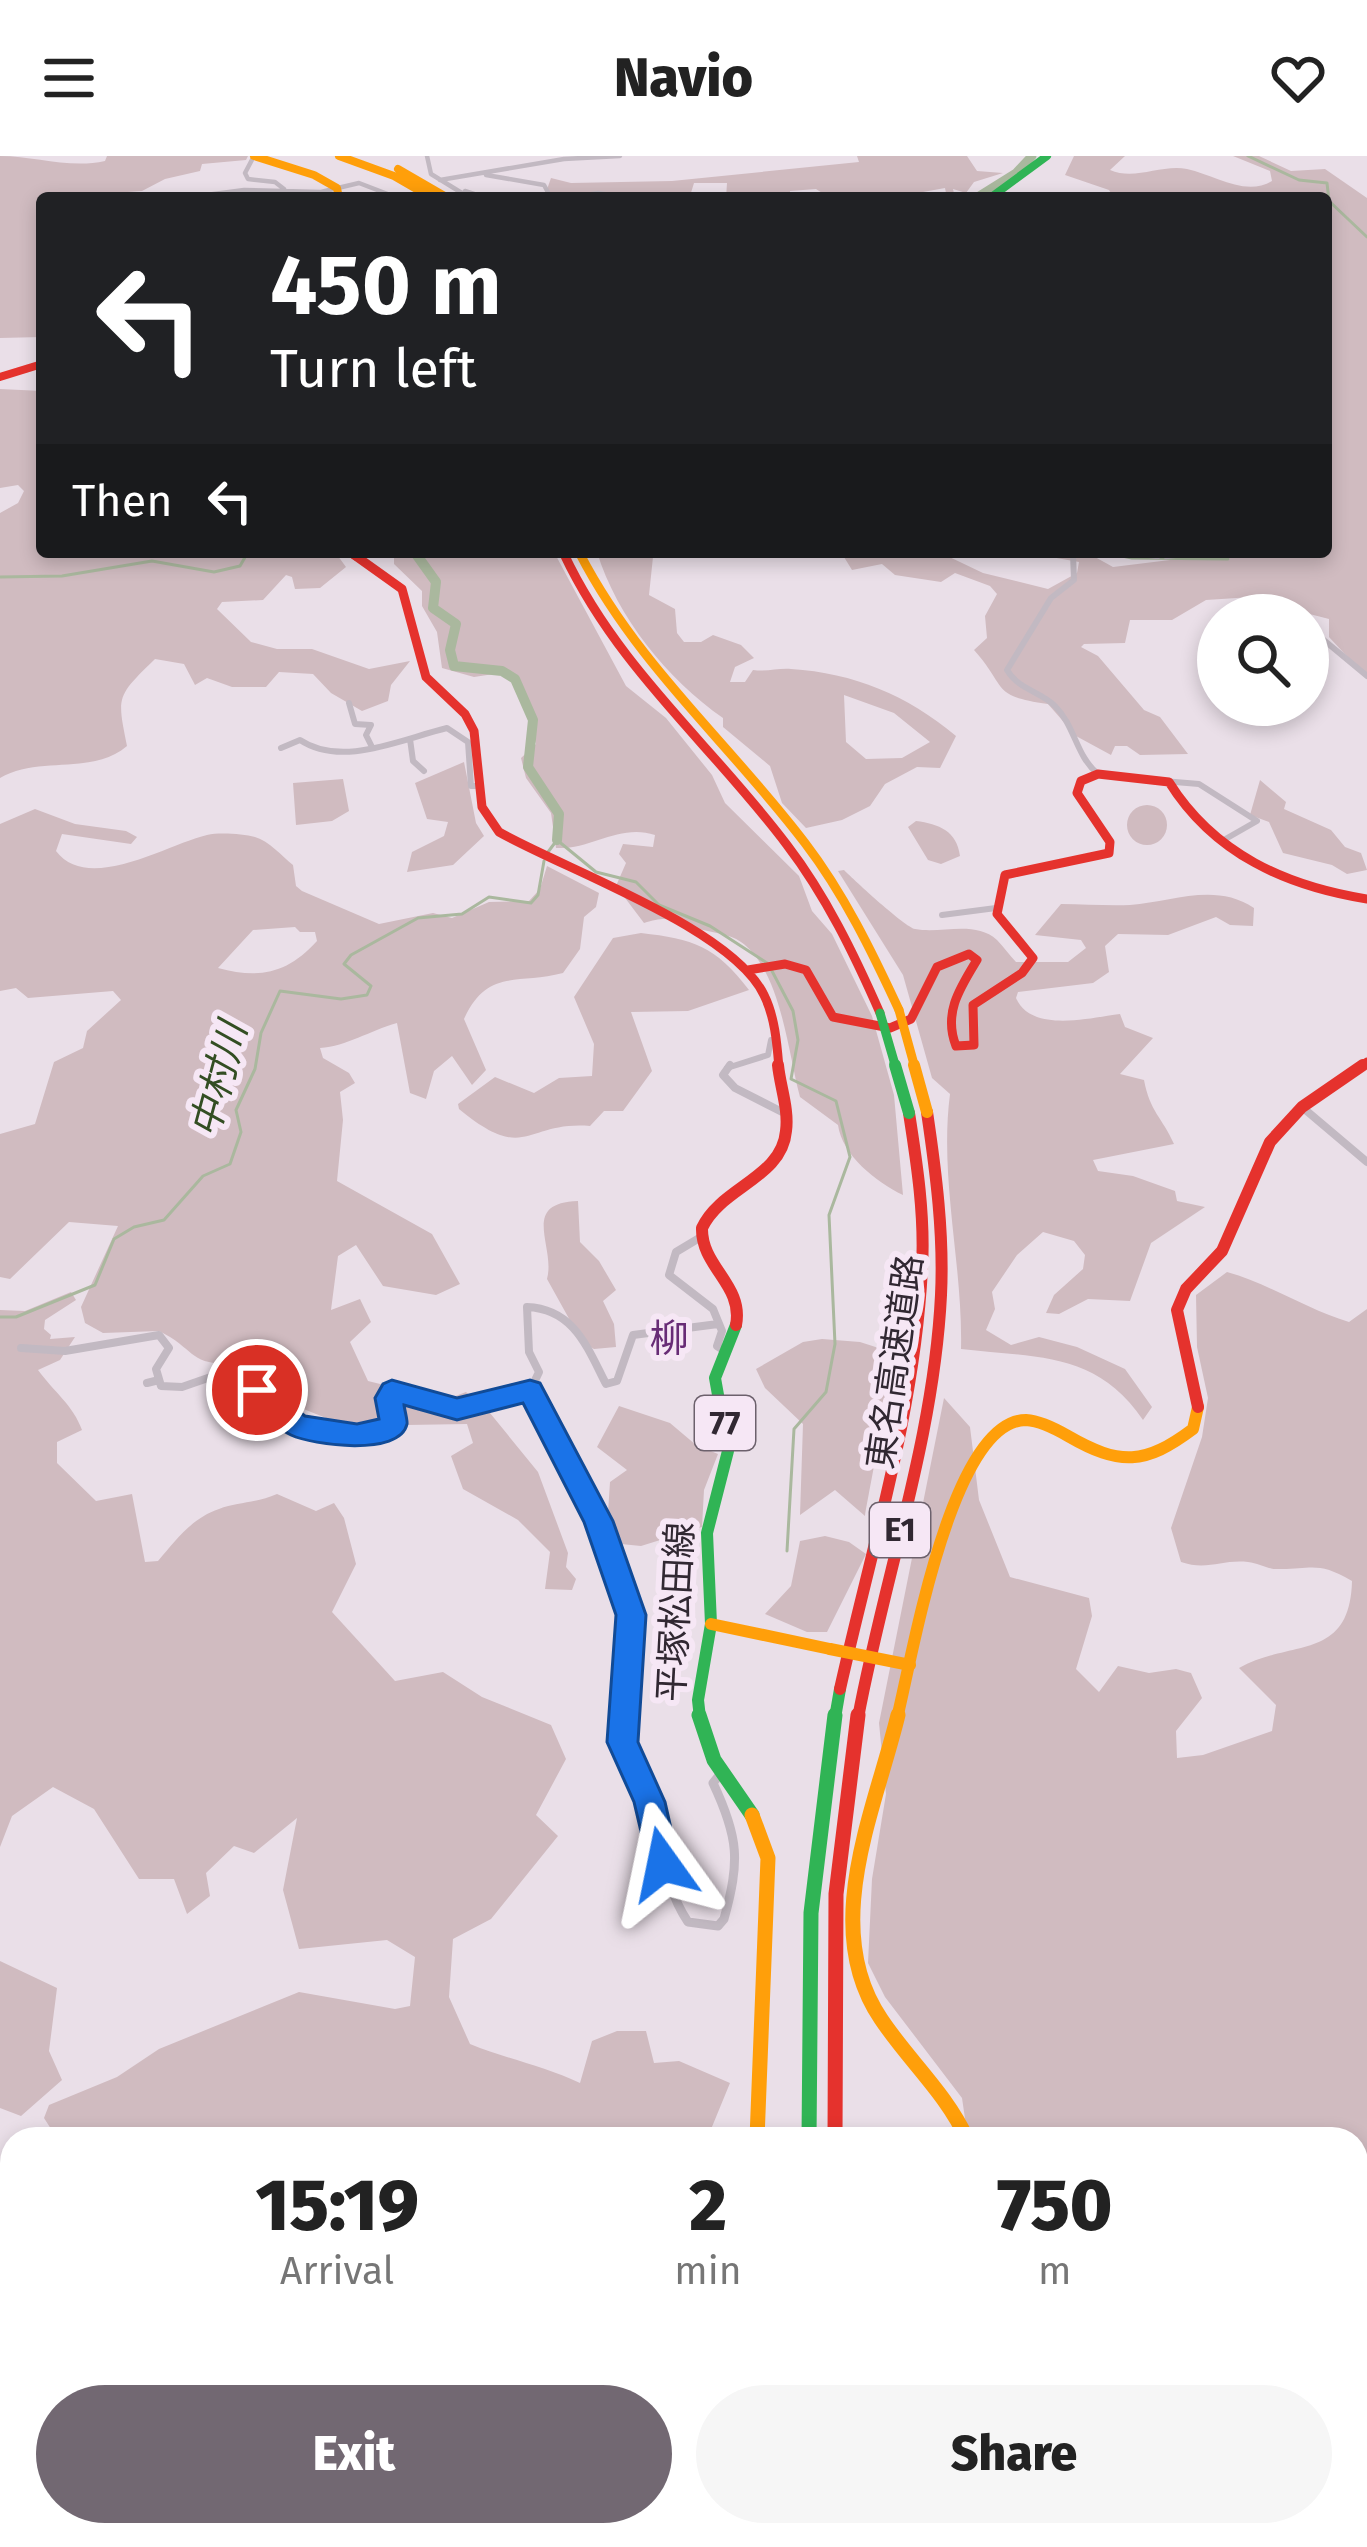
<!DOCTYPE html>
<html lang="en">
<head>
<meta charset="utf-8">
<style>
  body { margin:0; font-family:"Fira Sans","Noto Sans JP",sans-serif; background:#f6f6f6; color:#222; height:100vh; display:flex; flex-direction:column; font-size:45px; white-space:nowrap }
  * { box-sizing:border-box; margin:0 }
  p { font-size:39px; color:#767676 }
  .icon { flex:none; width:66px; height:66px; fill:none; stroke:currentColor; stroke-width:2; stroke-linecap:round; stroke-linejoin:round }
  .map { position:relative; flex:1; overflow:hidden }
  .panel { position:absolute; left:0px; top:1971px; width:1368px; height:420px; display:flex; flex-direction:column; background:#fff; border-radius:36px 36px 0 0; box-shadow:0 6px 18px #0003 }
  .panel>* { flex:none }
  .banner { position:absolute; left:36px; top:36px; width:1296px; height:366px; border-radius:12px; box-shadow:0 6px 18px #0003; background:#202124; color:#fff; overflow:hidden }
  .fabs { position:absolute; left:1197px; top:438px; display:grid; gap:24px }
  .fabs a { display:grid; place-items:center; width:132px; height:132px; border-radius:50%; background:#fff; box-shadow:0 6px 18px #0003; font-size:60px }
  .pin { position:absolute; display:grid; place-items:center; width:102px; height:102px; color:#fff; margin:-51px; border:6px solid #fff; border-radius:50%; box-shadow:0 3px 12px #0007 }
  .me { position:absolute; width:132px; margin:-66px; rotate:348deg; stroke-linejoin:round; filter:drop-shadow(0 0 9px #0008) }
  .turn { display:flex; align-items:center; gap:42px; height:252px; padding:0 36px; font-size:54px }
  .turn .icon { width:156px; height:156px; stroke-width:2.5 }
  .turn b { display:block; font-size:84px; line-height:102px }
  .then { display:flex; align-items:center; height:114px; padding:0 36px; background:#0003; gap:24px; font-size:45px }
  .eta { display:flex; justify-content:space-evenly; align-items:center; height:204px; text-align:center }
  .eta b { font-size:72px; font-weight:800; line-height:84px }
  .primary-button { display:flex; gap:24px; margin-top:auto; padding:24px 36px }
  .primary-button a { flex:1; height:138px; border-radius:72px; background:#726872; color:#fff; font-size:48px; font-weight:800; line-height:138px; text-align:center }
  .primary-button a+a { background:#f6f6f6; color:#222 }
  header { display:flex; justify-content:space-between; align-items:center; height:156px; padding:0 36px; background:#fff; font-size:54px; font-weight:800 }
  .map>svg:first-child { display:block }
  .green { fill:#d0bbc0; fill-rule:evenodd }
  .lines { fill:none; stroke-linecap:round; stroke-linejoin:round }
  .stream { stroke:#aab89e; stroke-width:3 }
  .river-far1 { stroke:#aab89e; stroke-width:9 }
  .river { stroke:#aab89e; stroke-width:10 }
  .street-far3 { stroke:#c2b9c2; stroke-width:4.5 }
  .street-far2 { stroke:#c2b9c2; stroke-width:6 }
  .street-far1 { stroke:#c2b9c2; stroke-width:8 }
  .street { stroke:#c2b9c2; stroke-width:9 }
  .fast-far2 { stroke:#30b455; stroke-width:8 }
  .fast-far1 { stroke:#30b455; stroke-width:12 }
  .fast { stroke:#30b455; stroke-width:15 }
  .slow-far3 { stroke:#ff9f0a; stroke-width:8 }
  .slow-far2 { stroke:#ff9f0a; stroke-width:9 }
  .slow-far1 { stroke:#ff9f0a; stroke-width:12 }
  .slow { stroke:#ff9f0a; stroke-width:15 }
  .jam-far3 { stroke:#e5322d; stroke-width:8 }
  .jam-far2 { stroke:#e5322d; stroke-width:9 }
  .jam-far1 { stroke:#e5322d; stroke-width:12 }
  .jam { stroke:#e5322d; stroke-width:15 }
  .fast-bridge-far1 { stroke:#30b455; stroke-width:9 }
  .fast-bridge { stroke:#30b455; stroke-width:12 }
  .slow-bridge-far1 { stroke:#ff9f0a; stroke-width:9 }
  .slow-bridge { stroke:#ff9f0a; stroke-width:12 }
  .route { fill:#1a73e8; stroke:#114b97; stroke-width:3 }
  .labels { text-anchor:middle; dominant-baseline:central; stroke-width:12; stroke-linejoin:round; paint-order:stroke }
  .shield { fill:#f6e7f5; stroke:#6c616c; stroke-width:3 }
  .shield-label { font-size:33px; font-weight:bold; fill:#312832 }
  .street-label { font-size:36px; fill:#312832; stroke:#f6e7f5 }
  .water-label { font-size:39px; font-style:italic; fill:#334e23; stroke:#f6e7f5 }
  .neighbourhood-label { font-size:39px; fill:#682c76; stroke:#f6e7f5 }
</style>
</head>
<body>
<header><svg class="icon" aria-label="menu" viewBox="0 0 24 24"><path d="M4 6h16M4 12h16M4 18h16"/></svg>Navio<svg class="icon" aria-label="heart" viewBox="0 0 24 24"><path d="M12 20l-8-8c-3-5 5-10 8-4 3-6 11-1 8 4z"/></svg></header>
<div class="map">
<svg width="1367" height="2391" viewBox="0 0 1367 2391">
  <rect width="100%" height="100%" fill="#eadfe8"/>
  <path class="green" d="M0,0C35,0 70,13 105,5L107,0H248L246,4L202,8L200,15L165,23L142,35L42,42V87L37,91L42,99V181L0,182Z
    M857,0H967L977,15L1003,17L974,26L966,37L953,33L955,42H947L945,32L923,36L922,42H830L816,33L790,35V42H726L727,27H694L690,40L671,42H544L551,22L571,27L672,25L859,6Z
    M1074,0H1125L1110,14C1135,25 1161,8 1187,13C1215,19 1245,41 1272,25L1270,15L1233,0H1259L1291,15L1325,13L1367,42V522L1329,481V463L1294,454L1267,440L1206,444L1172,464H1130L1125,487L1084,488L1081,491L1098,500L1144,554L1160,561L1188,598L1140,599L1127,590H1115L1111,599L1076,580L1048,548C990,540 1008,532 974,494L987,482L985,460L997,438L990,430L955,417L941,426L895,419L882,408L852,414L844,401L852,396H939L983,417L1048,433L1077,417L1079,406L1023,396H1086L1113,411L1235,396H1326V42H1114L1109,34L1065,19Z
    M0,233L42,235V396H335L346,411L320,432L295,433L292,421L286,419L263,444L222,446L217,453L251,486L277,493H312L369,513L410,505L391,529L388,545L362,555L331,537L313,518L279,516L266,531H232L207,522L195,529L184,508L155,503C116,541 117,540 127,590C92,620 40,599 0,622V357L18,347L24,335L18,329L0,332Z
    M403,396H554L626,530L666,562L712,619L725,647L799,720L812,755L832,778L872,860L894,939L903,1039C876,1026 842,999 838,969L800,941C788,897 781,814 741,786C729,777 710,777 697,772C674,764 668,759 644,767L616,730L626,707L619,698L623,688L653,691L655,679C620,667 591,694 556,692L551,657L526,622L521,602L536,588L521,536L507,516L474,521L442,512L437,476L422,450V435L394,408V400Z
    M597,396H665L653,401L649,439L675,453L677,477L684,486H701L713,479L741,489L754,502L735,511L730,526H745L753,514C767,516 778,512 791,513C854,517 907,539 956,580L940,612L917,611L885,628L870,650L842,664L806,672L782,647L770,610L723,571V562C667,523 617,461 597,396ZM844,539L894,557L930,586L902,602L866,603L846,586Z
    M464,606L476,667L484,680L453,709L407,716L412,696L444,680L448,666L427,663L415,627Z
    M343,623L349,655L332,665L296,669L293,627Z
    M1260,624L1286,646L1284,653L1331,674L1345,691L1361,697L1367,714L1347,718L1332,709L1283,697L1269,666L1250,659Z
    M1127 669a20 20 0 1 1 40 0a20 20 0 1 1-40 0Z
    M35,653L75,668L126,675L137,681L131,688L62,678L56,695C88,738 168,688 207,679C220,676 243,678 255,681C269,685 282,700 293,709L296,730L302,735L379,768L433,757L452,762L489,746L529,745L540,733L547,710L599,737L596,751L584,761L580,793L563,817C517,829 487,812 464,863L486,914L472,929L452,900L434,915L426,943L410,937L397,867C369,875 347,890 320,892L323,902L349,917L355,927L340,936L343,964L337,1025L432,1078L460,1128L436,1139L383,1130L356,1089L338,1100L331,1154L360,1143L371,1166L350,1186L368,1225L445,1244L466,1236L490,1257L538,1316L568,1397L566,1411L576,1423L572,1434L545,1433L550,1396L518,1364L463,1333L451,1300L473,1287L467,1268L346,1270L296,1250L281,1221L260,1225L240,1207C187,1211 198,1194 159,1175L103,1177L85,1167L81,1151L118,1070L69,1066L10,1123L0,1121V978L35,968L54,906L83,892L87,875L121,844L113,835L28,842L16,832L0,835V668ZM295,771L300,776H315L317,785C287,818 259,823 218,812L253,774Z
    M916,665C939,668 957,675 960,700L941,708L928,704L908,671Z
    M844,714C855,725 905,771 915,773C942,778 975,764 997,784C1004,791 1009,799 1016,806H1068L1086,792L1081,784L1035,779L1061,748C1084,748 1107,750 1130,749C1172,746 1215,726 1254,752L1253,770L1230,769L1216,761L1168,779L1118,778L1105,790L1109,816L1093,827L1018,836L1016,842C1031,877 1089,862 1120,858L1125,871L1153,882L1120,918L1144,924C1150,956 1162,961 1174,988L1093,1004L1098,1015L1133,1020L1175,1035L1177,1045L1205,1051L1151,1087L1130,1145L1088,1143L1059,1158L1046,1157L1054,1139L1083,1113L1085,1099L1074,1085L1043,1076L1017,1099L992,1136L995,1153L986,1174L1011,1189L1039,1181L1077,1191L1125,1213L1152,1251L1143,1264C1096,1195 1036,1202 961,1193C963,1109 939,1022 950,938L932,922L903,819L838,715Z
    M641,777C693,783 716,790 749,834L688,855L631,856L652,915L623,955H604L590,970C524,965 527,1009 459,953L458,948L495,921L534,937L559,922L592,920L594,888L574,841L613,782Z
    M578,1045L580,1086L599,1105L616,1134L603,1145L614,1168L616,1191L594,1193L582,1186L547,1123C556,1090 519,1047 578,1045Z
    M1227,1116C1270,1128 1306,1153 1349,1166L1367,1153V2160L1356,2153V1983H968L962,1942L885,1841L868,1807L872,1723L886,1638L879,1567L944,1242L970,1271L979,1344L1010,1421L1089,1442L1092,1460L1076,1513L1099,1536L1118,1510L1149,1517L1176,1513L1191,1517L1202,1542L1176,1575L1177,1602L1203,1599L1272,1575L1276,1549L1239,1512C1290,1483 1350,1506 1352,1425C1317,1404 1310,1414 1277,1413C1267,1413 1258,1407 1248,1406C1223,1403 1207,1415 1181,1406L1171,1372L1202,1281L1208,1242L1197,1191L1196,1139Z
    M71,1136L76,1144L45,1164L44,1173L51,1179L50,1183L75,1181L60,1204L38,1214C54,1236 73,1249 82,1274L57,1286V1307L96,1345L132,1338L145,1406L158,1405C176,1384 192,1362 219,1353C238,1346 257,1347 277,1338L316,1355L334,1347L344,1362L356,1408L332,1456L395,1525L443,1516L482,1541L551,1569L566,1603L536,1659L558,1680L491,1763L453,1783L449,1841L470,1888C507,1903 544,1910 580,1927L592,1885L617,1875H646L654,1907L679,1905L730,1927L707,1983H68L53,1976L44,1962L49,1949L117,1921L159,1893L299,1836L395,1853L410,1850L415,1801L387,1784L299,1793L283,1734L297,1662L254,1697L234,1690L206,1717L210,1740L187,1758L174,1723H139L94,1653L53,1631L12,1660L0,1691V1154L25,1155Z
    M822,1183L860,1186L888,1195C894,1216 870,1329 865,1360L835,1334L800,1359L803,1268L765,1232L756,1213L803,1186Z
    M619,1250L670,1267L696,1289L718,1298L704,1334L702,1371L641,1390L621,1388L608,1357L610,1326L627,1314L597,1291Z
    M825,1380L849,1386L866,1398L827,1476H807L765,1458L791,1430L800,1385Z
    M0,1805L57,1832L49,1895L62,1924L21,1960L0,1952Z
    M12,2125V2379H286L288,2391H0V2127Z
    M307,2379H725L729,2391H308Z
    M944,2379H1092L1093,2391H946Z
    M1138,2379H1298L1308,2391H1141Z"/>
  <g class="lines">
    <path class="stream" d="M1248,0L1299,24L1327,27L1329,45L1367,81
      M386,396L412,398
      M1102,396L1132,402L1228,403
      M0,421L62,420L152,405L214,416L240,410L248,396
      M548,696L557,684L596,716L636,726L659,749L710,770L767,807
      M772,815L793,855L798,884L791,923L836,945L850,1001L829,1059L835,1188L826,1236L794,1273L787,1395
      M0,1161H16L95,1129L114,1083L134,1071L164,1064L203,1020L230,1008L241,976L236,954L255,913L261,877L280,835L341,843L367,839L371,830L344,808L351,799L418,762L462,758L489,741L531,747L538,739L544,705"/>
    <path class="river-far1" d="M976,42L1016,17L1032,0
      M414,396L418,401"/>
    <path class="river" d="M416,398L436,426L433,452L456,468L450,494L454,510L502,515L515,523L533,564L528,611L559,658L557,684"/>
    <path class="street-far3" d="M254,0L245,17L248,23L275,26L284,33
      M427,0L431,18L470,42
      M486,19L544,29L551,42
      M440,24L564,3L620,0
      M465,35L486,42
      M183,42L244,34L321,36L359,27L398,42
      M570,42L598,37L628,42
      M1066,396L1073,401
      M1120,396L1158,401
      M1166,401L1205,396"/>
    <path class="street-far2" d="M1073,398L1074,424L1051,442L1007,514C1019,534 1040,535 1055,550C1075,570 1076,600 1098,618
      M1137,398H1187
      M1285,453L1293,459
      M1308,471L1367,520
      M349,547L355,568L371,569L366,579L371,589
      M410,583L413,605L424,615
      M281,592L300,584C342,612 401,583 447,572L468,586L471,630H479
      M1163,625L1199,628L1257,665L1222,685
      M942,759L996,752
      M727,912L768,899L771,884"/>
    <path class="street-far1" d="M730,909L723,919L735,932L784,957
      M1302,951L1367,1006
      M701,1081L676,1096L669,1119L713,1153L722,1175L717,1190L725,1195
      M21,1192L65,1195L159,1179L169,1192L156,1213L161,1230L182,1231L228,1215C280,1242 329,1309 394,1268L389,1242L393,1235L457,1253L530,1235
      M147,1227L159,1224
      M624,1562L631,1459L598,1365L530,1235L539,1216L529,1196L527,1151C574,1153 587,1191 606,1228L617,1225L633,1179L718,1168"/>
    <path class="street" d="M625,1559C622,1595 640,1616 650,1649C662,1690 664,1730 688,1766L718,1770L724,1763C740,1705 739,1682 713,1627L721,1617"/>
    <path class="fast-far2" d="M990,42L1047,0"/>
    <path class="fast-far1" d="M700,1562L698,1544L711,1468L707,1377L728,1295L715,1222L736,1169
      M835,1562L840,1533"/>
    <path class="fast" d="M699,1559L714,1604L752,1659
      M809,1983L811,1757L835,1559
      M875,2379L876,2391"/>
    <path class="slow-far3" d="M254,0L314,19L337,32L339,42
      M339,0L394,20L432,42
      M398,13L448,42
      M579,396L582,401"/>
    <path class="slow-far2" d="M580,398C638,510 730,588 805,687C844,738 872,796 899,854"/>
    <path class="slow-far1" d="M711,1468L830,1493
      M897,1562C912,1503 951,1264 1026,1264C1041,1265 1056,1273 1068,1280C1120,1310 1145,1309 1193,1273L1198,1251"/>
    <path class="slow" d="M898,1559C875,1654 819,1772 881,1863C909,1905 946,1937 967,1983
      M752,1659L768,1702L757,1983
      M763,2379V2391
      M847,2379L848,2391
      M1124,2379L1126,2391"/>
    <path class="jam-far3" d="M0,221L42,208
      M349,396L357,401
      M563,396L566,401"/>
    <path class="jam-far2" d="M353,398L402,433L426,521L465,558L474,575L482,651L499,676C566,714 732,772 764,839C775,861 777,888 779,912
      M564,398C618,513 712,589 787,689C826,740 854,798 880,857
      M748,814L785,808L806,814L833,861L890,872L911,863L937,811L969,798L977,804C960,832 943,857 956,890L974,889L973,849L1022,817L1033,802L997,758L1005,719L1109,697L1110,686L1077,637L1081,625L1098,618L1169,626C1214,698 1286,730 1367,743
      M1359,912L1367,906"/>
    <path class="jam-far1" d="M736,1169C744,1129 701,1111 702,1072C721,1031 782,1022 786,975C789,953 780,930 778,909
      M1198,1251L1177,1154L1186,1133L1222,1095L1270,986L1302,951L1363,909
      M840,1533C871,1394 915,1255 922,1112C925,1060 917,1008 909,957
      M858,1562C884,1422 934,1283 941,1139C944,1078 936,1017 927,956"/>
    <path class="jam" d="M835,1983L836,1738L858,1559"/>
    <path class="fast-bridge-far1" d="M880,857L896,912"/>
    <path class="fast-bridge" d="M895,909L909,957"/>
    <path class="slow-bridge-far1" d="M899,854L915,912"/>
    <path class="slow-bridge" d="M914,909L927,956
      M830,1493L910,1509"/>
  </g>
  <path class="route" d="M257,1223L305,1260L357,1268L379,1263L375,1242L383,1228L392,1224L457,1242L530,1224L540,1227L613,1365L646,1459L638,1586L665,1646L679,1708L674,1718L663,1723L651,1718L634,1646L607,1586L616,1459L584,1366L523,1247L457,1264L404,1249C404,1251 408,1266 407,1268C400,1301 312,1289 291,1279C275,1272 261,1253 248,1241L244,1234Z"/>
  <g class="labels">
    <g class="shield">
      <rect x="695" y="1240" width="60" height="54" rx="9"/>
      <rect x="870" y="1347" width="60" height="54" rx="9"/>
    </g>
    <g class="shield-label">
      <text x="725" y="1267">77</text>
      <text x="900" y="1374">E1</text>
    </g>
    <g class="street-label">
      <text transform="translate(895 1206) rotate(-82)">東名高速道路</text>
      <text transform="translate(676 1456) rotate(-87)">平塚松田線</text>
    </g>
    <g class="water-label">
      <text transform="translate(219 924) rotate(-75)">中村川</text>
    </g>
    <g class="neighbourhood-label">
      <text x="669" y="1183">柳</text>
    </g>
  </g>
</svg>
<div class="fabs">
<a><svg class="icon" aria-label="search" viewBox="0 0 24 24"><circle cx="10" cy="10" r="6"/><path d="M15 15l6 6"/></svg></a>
</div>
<div class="pin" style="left:257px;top:1234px;background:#d93025"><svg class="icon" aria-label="arrive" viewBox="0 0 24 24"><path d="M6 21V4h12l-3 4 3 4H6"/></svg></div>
<svg class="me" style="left:663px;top:1708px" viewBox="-20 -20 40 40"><path d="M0-17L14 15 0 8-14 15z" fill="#1a73e8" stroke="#fff" stroke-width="4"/></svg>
<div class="banner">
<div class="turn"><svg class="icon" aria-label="left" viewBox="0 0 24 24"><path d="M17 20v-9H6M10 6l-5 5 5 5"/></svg><div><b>450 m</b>Turn left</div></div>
<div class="then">Then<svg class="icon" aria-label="left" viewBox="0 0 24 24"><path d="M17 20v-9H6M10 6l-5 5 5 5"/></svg></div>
</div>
<section class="panel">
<div class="eta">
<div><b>15:19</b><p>Arrival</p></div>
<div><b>2</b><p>min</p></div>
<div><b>750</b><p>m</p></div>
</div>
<div class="primary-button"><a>Exit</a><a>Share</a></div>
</section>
</div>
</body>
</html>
